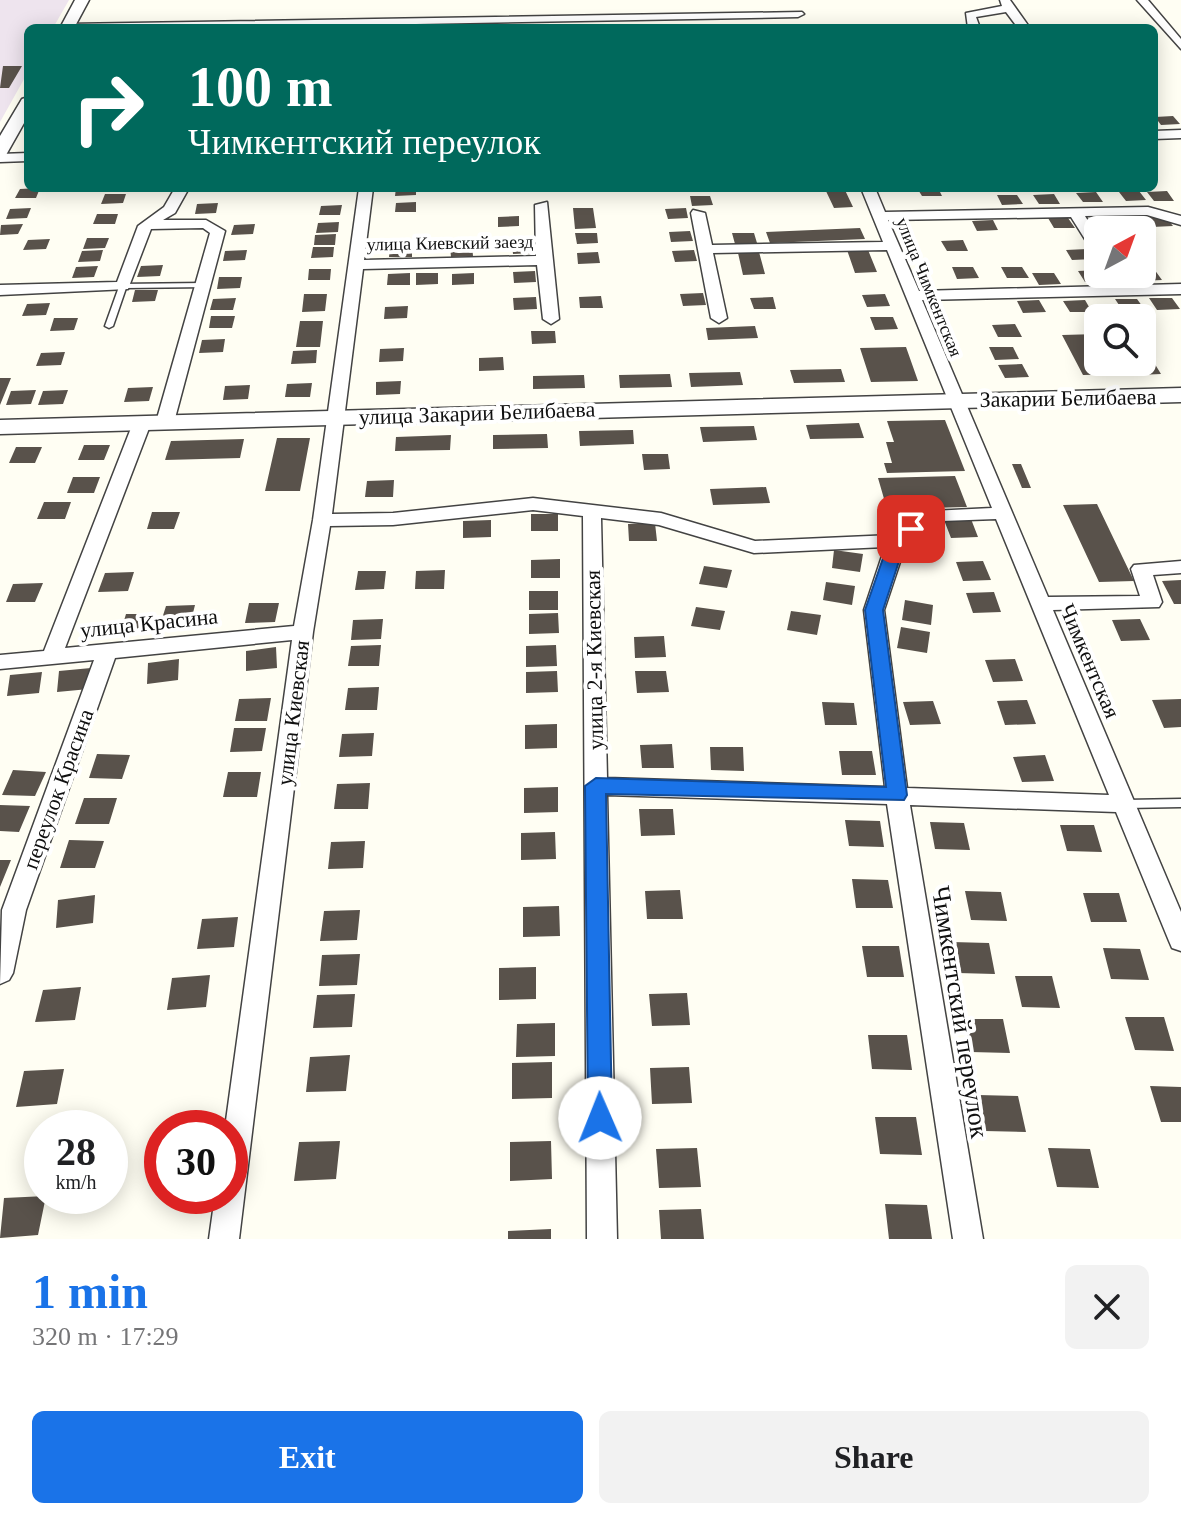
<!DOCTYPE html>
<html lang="en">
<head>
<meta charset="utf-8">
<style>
  body { margin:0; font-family:"Times New Roman",serif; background:#f2f2f2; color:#202124; height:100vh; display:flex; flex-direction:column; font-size:30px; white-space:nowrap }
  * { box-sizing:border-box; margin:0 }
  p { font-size:26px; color:#757577 }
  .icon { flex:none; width:44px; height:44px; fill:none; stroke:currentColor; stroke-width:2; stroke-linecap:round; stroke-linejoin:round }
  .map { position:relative; height:1239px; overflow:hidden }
  .panel { display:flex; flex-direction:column; background:#fff; flex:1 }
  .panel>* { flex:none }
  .hud { position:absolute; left:24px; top:24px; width:1134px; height:168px; border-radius:12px; box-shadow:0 4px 20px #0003; background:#00695c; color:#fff; overflow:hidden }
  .needle { width:52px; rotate:41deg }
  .tools { position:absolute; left:1084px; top:216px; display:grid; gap:16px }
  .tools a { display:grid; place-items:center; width:72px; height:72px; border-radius:12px; background:#fff; box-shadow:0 4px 20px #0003; font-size:40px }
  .speed { position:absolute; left:24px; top:1110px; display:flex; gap:16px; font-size:40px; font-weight:700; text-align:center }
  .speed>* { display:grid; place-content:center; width:104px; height:104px; border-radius:50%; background:#fff; box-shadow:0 4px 20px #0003; line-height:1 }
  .speed small { font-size:20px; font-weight:400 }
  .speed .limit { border:12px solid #d22; background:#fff; color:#111 }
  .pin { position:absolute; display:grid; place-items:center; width:68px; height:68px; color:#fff; margin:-34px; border-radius:16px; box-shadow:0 4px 12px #0006 }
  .me { position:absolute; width:88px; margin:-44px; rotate:359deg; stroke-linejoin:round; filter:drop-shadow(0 0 6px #0008) }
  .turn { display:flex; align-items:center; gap:28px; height:168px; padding:0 32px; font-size:36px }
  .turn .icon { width:104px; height:104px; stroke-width:2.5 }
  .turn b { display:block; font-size:56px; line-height:68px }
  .round { display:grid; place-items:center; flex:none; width:84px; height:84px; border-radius:12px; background:#f2f2f2 }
  .headline { display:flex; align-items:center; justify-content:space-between; height:136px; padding:0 32px }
  h1 { font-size:48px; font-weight:700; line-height:60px; color:#1a73e8 }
  .action { display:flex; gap:16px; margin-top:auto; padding:16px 32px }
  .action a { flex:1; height:92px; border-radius:12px; background:#1a73e8; color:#fff; font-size:32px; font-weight:700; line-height:92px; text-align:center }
  .action a+a { background:#f2f2f2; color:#202124 }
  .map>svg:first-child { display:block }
  .industrial { fill:#eee4ee }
  .building { fill:#59524b }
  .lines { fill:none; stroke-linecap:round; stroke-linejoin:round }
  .service-casing { stroke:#434343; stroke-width:3 }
  .minor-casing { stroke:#434343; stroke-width:3 }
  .tertiary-casing { stroke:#434343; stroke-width:3 }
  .service { fill:#fff; fill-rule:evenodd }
  .minor { fill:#fff; fill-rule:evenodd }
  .tertiary { fill:#fff; fill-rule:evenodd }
  .route { fill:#1a73e8; stroke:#114b97; stroke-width:2 }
  .labels { text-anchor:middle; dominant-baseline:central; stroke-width:8; stroke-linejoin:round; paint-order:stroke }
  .far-street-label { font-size:18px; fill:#101010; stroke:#fff }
  .street-label { font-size:22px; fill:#101010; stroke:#fff }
  .near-street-label { font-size:26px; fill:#101010; stroke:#fff }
</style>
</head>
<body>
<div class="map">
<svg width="1181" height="1239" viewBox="0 0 1181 1239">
  <rect width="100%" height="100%" fill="#fffef3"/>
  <path class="industrial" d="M0,0H69L53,28H28V72L0,122Z"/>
  <path class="building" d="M3,66H22L9,88H0Z
    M1173,116L1180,124L1161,125L1155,117Z
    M40,188L36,198H15L20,189Z
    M396,188H416V195L395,196Z
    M844,188L853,207L834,208L825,189Z
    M917,188H938L942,196H922Z
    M1139,191L1146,200L1126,201L1119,192Z
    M1167,191L1174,201H1154L1147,192Z
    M1096,192L1103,202H1083L1076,193Z
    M105,194H126L123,203L101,204Z
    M1054,194L1060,204H1039L1033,195Z
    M997,195H1017L1023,204L1002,205Z
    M690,196H710L713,205L692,206Z
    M416,202V212H395L396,203Z
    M218,203L216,213L195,214L197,204Z
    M342,205L340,215H319L321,206Z
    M31,208L27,218L6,219L10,209Z
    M573,208H593L596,228L575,229Z
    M686,208L688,218L668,219L665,209Z
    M97,214H118L115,224H93Z
    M519,216V226L498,227V217Z
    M1165,216L1173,226L1152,227L1145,217Z
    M1120,217L1127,227L1106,228L1099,218Z
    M1048,218H1068L1075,228H1054Z
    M993,220L998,230L977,231L972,221Z
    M339,222L338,232L316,233L318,223Z
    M23,224L18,234L0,235L1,225Z
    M255,224L253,234L231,235L234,225Z
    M860,228L865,239L770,243L766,232Z
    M690,231L693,241L671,242L669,232Z
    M575,233H597L598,243L577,244Z
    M732,233H754L757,243L735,244Z
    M336,234L335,245H314L315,235Z
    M87,238H109L105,248L83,249Z
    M50,239L46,249L23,250L28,240Z
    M963,240L968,251H947L941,241Z
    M534,243V253L513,254L512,244Z
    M472,245L473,256L451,257L450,246Z
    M412,246V257H389L390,247Z
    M313,247H334L333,257L311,258Z
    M1087,249L1094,259L1072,260L1066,250Z
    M103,250L100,261L78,262L82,251Z
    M247,250L245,260L223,261L225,251Z
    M694,250L697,261L675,262L672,251Z
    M847,250H868L877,272L855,273Z
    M598,252L600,263L578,264L577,253Z
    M759,252L765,274L743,275L738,253Z
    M163,265L160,276L137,277L141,266Z
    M98,266L94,277L72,278L76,267Z
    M952,267H973L979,278L957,279Z
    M1001,267H1022L1029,278H1007Z
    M309,269H331L330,280H308Z
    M1154,269L1162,280L1140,281L1135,274Z
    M1098,270L1107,281L1085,282L1078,271Z
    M535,271L536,282L514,283L513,272Z
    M410,273V285H387L388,274Z
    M416,273H438V284L416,285Z
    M474,273V284L452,285V274Z
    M1032,273H1054L1061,284L1039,285Z
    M219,277H242L240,288L217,289Z
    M135,290H158L155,301L132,302Z
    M703,293L706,305L683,306L680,294Z
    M304,294H327L325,311L302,312Z
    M885,294L890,306L867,307L862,295Z
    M601,296L603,308H580L579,297Z
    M536,297L537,309L514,310L513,298Z
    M773,297L776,309H754L750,298Z
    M236,298L233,310H210L213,299Z
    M1149,298H1172L1180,309L1157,310Z
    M1115,299H1137L1145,310L1123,311Z
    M1039,300L1046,312L1023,313L1017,301Z
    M1085,300L1092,312H1070L1063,301Z
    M50,303L46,315L22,316L27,304Z
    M408,306L407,318L384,319L385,307Z
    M211,316H235L232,328H209Z
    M870,317H893L898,329L875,330Z
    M54,318H78L74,330L50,331Z
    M300,321H323L320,347H296Z
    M1015,324L1022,337H998L992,325Z
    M755,326L758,338L708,340L706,328Z
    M531,331H555L556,343L532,344Z
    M1098,334V362H1121L1128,374L1083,375L1062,335Z
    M225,339L223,352L199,353L202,340Z
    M906,347L918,381L871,382L860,348Z
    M989,347H1013L1019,359L995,360Z
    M404,348L403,361L379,362L380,349Z
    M317,350L316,363L291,364L293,351Z
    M65,352L61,365L36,366L41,353Z
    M503,357L504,370L479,371V358Z
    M1153,361L1161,374L1138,375L1129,362Z
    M1022,364L1029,377L1005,378L998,365Z
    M841,369L845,382L794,383L790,370Z
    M740,372L743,385L691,387L689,373Z
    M670,374L672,387L620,388L619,375Z
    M584,375L585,388L533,389V376Z
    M0,378H11L0,405Z
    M401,381L400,394L376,395V382Z
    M312,383L310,397H285L287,384Z
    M250,385L248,399L223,400L225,386Z
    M153,387L149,401L124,402L128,388Z
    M36,390L31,404L6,405L11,391Z
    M68,390L63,404L38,405L43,391Z
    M945,420L965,471L887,473L884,463H892L886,442H894L887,421Z
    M859,423L864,438L810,439L806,425Z
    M754,426L757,440L703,442L700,427Z
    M633,430L634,444L580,446L579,431Z
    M547,434L548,448L493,449V435Z
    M451,435L450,450L395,451L396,437Z
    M277,438H310L300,491H265Z
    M244,439L240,458L165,460L171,441Z
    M84,445H110L104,460H78Z
    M16,447H42L35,463H9Z
    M642,454H668L670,469L644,470Z
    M1012,464H1021L1031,488H1022Z
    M955,476L967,507L887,509L878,478Z
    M73,477H100L94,493H67Z
    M394,480L393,497H365L367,481Z
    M766,487L770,503L713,505L710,489Z
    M44,502H71L65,519H37Z
    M1097,504L1134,581L1099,582L1063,505Z
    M152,512H180L174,529H147Z
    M531,514H558V531H531Z
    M971,519L978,537L951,538L944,520Z
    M491,520V537L463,538V521Z
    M655,523L657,541H629L628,524Z
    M834,550L863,554L860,572L832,568Z
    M560,559V578H531V560Z
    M983,561L991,580L963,581L956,562Z
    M704,566L732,570L727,588L699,584Z
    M445,570L444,589H415L416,571Z
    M358,571H386L384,589L355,590Z
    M134,572L128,591L98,592L105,573Z
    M1181,580V604H1174L1162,581Z
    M826,582L855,586L852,605L823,600Z
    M43,583L35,602H6L13,584Z
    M529,591H558V610H529Z
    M994,592L1001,612L973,613L966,593Z
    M905,600L933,605L931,625L902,620Z
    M249,603H279L275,622L245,623Z
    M195,605L190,625H160L166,606Z
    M696,607L725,611L720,630L691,626Z
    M791,611L821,615L817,635L787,630Z
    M558,613L559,633L529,634V614Z
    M126,614H156L150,634H120Z
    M383,619L381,639L351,640L353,620Z
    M1140,619L1150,640L1121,641L1112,620Z
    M901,627L930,632L927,653L897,648Z
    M664,636L666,657L635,658L634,637Z
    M381,645L379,666H348L351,646Z
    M556,645L557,666L526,667V646Z
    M276,647L277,668L246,671V651Z
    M179,659L178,680L147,684L148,663Z
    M1015,659L1023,681L993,682L985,660Z
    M91,668L89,689L57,692L59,671Z
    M557,671L558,692L526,693V672Z
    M635,671H666L669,692L637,693Z
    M42,672L39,693L7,696L10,675Z
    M379,687L377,710H345L348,688Z
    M271,698L267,721H235L239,699Z
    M1181,699V727L1164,728L1152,700Z
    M1027,700L1036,724L1005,725L997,701Z
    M933,701L941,724L910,725L903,702Z
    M822,702L854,703L857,725H825Z
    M557,724V748L525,749V725Z
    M234,728H266L262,751L230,752Z
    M374,733L372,756L339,757L342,734Z
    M672,744L674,768H642L640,745Z
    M710,747H743L744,771L711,770Z
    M839,751H872L876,775H842Z
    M97,754L130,755L122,779L89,778Z
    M1045,755L1054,781L1022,782L1013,757Z
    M13,770L46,772L35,796L2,795Z
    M228,772H261L257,797H223Z
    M370,783L368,809H334L337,784Z
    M558,787V812L524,813V788Z
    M84,798H117L109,824H75Z
    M0,805L30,806L19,832L0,831Z
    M639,809H673L675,835L641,836Z
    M845,820L880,821L884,847L849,846Z
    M930,822L964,823L970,850L935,849Z
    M1060,825H1094L1102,852L1067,851Z
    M555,832L556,859L521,860V833Z
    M69,840L104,841L95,868H60Z
    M365,841L363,868L328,869L331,842Z
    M0,860H11L0,887Z
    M852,879L888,880L893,908H856Z
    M680,890L683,919H647L645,891Z
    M965,891L1001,892L1007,921L971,920Z
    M1083,893H1119L1127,922H1091Z
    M95,895L93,923L56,928L58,900Z
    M559,906L560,936L523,937V907Z
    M360,910L357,940L320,941L324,911Z
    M238,917L234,947L197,949L202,919Z
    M952,942L989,943L995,974L958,973Z
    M862,946H899L904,977H867Z
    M1103,948L1140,949L1149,980L1111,979Z
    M360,954L357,985L319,986L322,955Z
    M536,967V999L499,1000V968Z
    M210,975L206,1007L167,1010L172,978Z
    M1015,976H1052L1060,1008L1022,1007Z
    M81,987L75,1020L35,1022L43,990Z
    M687,993L690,1025L652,1026L649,994Z
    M355,994L352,1027L313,1028L317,995Z
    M1125,1017H1164L1174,1051L1135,1050Z
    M964,1019H1003L1010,1053L971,1052Z
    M555,1023V1056L516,1057L517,1024Z
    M868,1035H907L912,1070L872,1069Z
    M350,1055L346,1091L306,1092L310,1057Z
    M552,1062V1098L512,1099V1063Z
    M689,1067L692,1103L652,1104L650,1068Z
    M64,1069L57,1104L16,1107L24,1071Z
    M1150,1086L1181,1087V1122H1161Z
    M978,1095L1018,1096L1026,1132L985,1131Z
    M875,1117H916L922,1155L880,1154Z
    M206,1122V1128H165V1125Z
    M340,1141L336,1179L294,1181L299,1142Z
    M551,1141L552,1179L510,1181V1142Z
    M697,1148L701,1187L659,1188L656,1149Z
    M1048,1148L1090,1149L1099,1188L1057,1187Z
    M46,1196L38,1235L0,1238L4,1198Z
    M885,1204L927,1205L932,1239H889Z
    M701,1209L704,1239H661L659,1210Z
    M551,1229V1239H508V1231Z"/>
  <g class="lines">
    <g class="service-casing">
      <path id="service" d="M204,283L208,285L207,287L126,288L113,326L109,328L105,326L120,284Z
        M1181,799V807L1126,808L1122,807L1120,804L1122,801L1126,800Z"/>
    </g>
    <g class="minor-casing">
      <path id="minor" d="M1000,0H1010L1030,28H1018L1006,12L976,17L980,28H968L966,13L1002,6Z
        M1137,0H1148L1181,39V49Z
        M802,12L804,14L798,17L203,28L62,27L68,24Z
        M1181,130V138L1154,139V131Z
        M28,153V161L0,162V154Z
        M175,188H189L175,213L163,220H206L225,231L174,422L165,427L156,422L210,233L203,228L151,229L128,289L0,295V285L117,282L138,226L164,207Z
        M359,188H373L364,260L536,256L535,205L547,202L559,319L551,324L543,319L537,265L363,269L332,514L393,513L533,498L661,513L755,541L892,535L931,511L992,508L887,250L713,253L727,318L719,323L711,318L691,213L693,210L705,213L712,245L883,242L861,188H875L885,212L1148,207L1181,216V225L1147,215L1085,216L1098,237V253L1093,252L1071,217L888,220L919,291L1181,284V294L922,300L1048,597L1140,596L1131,569L1134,565L1181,561V573L1153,575L1162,602L1159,607L1053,610L1181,912V951L1172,948L1169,941L1116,812L910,805L983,1239H953L887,804L607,795L617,1239H587L583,516L533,510L393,525L330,526L313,632L239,1239H209L215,1196H230V1128H225L292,640L115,658L26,910L13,973L9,980L0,984L2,910L94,660L0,669V655L44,651L133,423L142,418L151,423L65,648L294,626L313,520ZM601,518L659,525L754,553L885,547L864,610L885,787L607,778ZM996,519L1109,795L907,788L884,610L906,544L942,521Z"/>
    </g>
    <g class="tertiary-casing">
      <path id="tertiary" d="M75,0H89L74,28H60Z
        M28,97V116L6,155L0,156V136L22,99Z
        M1181,388V402L0,434V420Z"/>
    </g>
    <use href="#service" class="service"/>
    <use href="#minor" class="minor"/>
    <use href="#tertiary" class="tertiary"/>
  </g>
  <path class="route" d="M911,524L920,529L905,543L883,610L907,795L904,800L606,794L612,1118L609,1126L600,1130L591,1126L588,1118L585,786L596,778L886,787L865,610L889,541Z"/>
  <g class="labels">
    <g class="far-street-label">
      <text transform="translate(450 243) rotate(-1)">улица Киевский заезд</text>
      <text transform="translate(929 287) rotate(68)">улица Чимкентская</text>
    </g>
    <g class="street-label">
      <text transform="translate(1068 398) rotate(-1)">Закарии Белибаева</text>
      <text transform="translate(477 413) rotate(-2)">улица Закарии Белибаева</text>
      <text transform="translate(149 623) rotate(-6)">улица Красина</text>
      <text transform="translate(594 660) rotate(-91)">улица 2-я Киевская</text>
      <text transform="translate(1090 661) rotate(67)">Чимкентская</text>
      <text transform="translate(293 713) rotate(-83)">улица Киевская</text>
      <text transform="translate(58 789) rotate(-70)">переулок Красина</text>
    </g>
    <g class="near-street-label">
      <text transform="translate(960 1012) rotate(81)">Чимкентский переулок</text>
    </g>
  </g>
</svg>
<div class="tools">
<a><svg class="needle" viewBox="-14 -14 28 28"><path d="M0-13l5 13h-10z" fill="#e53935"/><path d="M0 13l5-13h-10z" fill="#757577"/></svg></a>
<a><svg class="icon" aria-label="search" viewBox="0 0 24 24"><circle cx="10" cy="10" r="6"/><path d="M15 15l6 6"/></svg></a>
</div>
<div class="speed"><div>28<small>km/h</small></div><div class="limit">30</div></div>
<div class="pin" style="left:911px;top:529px;background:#d93025"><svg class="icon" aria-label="arrive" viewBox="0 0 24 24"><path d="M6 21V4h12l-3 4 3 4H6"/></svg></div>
<svg class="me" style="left:600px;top:1118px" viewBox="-20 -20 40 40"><circle r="19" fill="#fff"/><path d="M0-13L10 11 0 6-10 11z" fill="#1a73e8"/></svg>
<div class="hud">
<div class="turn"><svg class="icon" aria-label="right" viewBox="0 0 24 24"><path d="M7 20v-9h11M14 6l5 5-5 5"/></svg><div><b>100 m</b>Чимкентский переулок</div></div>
</div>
</div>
<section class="panel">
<div class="headline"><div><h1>1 min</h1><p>320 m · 17:29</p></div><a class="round"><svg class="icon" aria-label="close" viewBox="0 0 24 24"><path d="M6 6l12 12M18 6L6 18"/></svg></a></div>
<div class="action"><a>Exit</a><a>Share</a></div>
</section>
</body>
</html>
